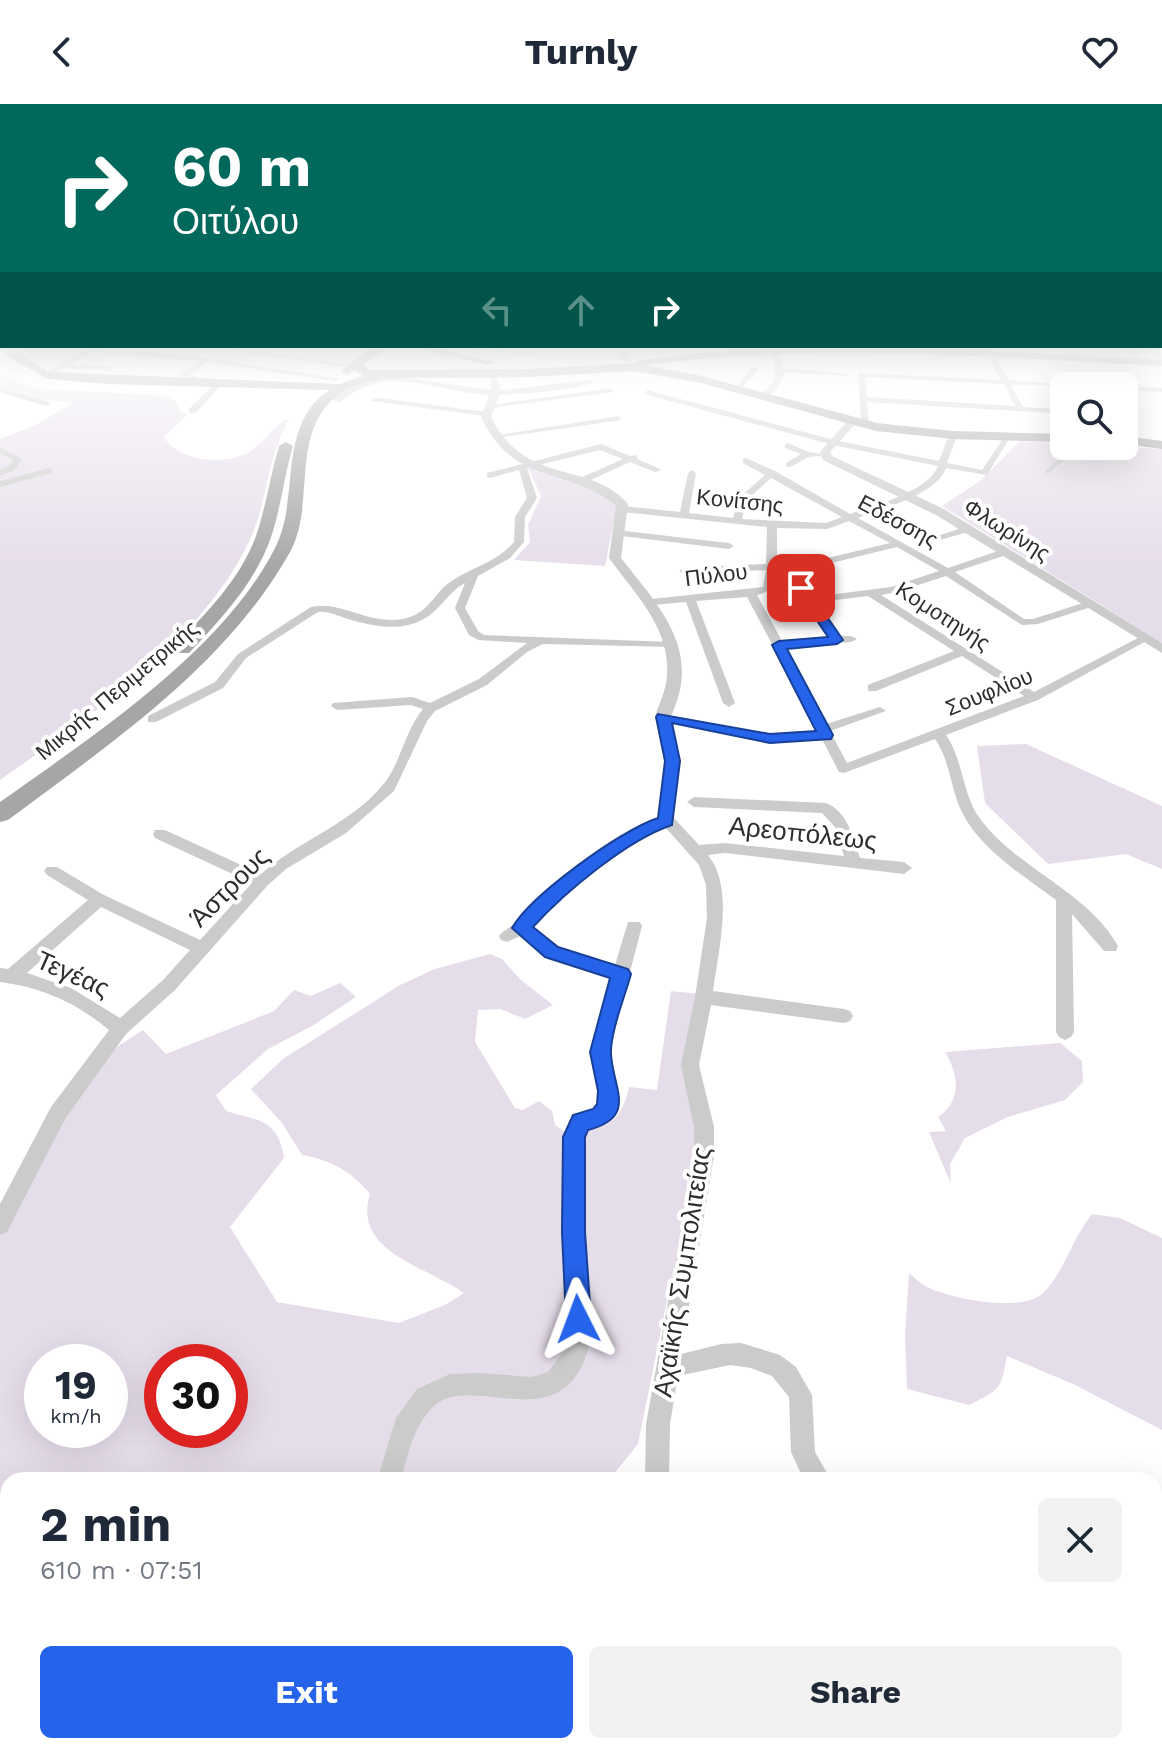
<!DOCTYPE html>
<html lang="en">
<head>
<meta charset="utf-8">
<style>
  body { margin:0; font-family:"Work Sans",sans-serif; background:#f2f2f3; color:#1f2937; height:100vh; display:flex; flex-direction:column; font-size:30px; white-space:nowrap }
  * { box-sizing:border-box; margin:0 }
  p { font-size:26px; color:#747a83 }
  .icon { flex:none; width:44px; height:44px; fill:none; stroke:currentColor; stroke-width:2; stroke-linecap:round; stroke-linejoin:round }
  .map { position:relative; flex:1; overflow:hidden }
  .side { position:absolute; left:0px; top:1368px; width:1162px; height:282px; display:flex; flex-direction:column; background:#fff; border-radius:24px 24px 0 0; box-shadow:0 8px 32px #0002 }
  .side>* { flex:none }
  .hud { position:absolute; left:0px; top:0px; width:1162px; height:244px; box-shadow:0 8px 32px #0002; background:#00695c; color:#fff; overflow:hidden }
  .buttons { position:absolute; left:1050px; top:268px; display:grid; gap:16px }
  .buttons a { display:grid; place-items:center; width:88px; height:88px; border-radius:12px; background:#fff; box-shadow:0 8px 32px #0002; font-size:40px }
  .speed { position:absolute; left:24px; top:1240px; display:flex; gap:16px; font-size:40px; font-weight:700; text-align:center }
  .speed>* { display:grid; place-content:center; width:104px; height:104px; border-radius:50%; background:#fff; box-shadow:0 8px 32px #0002; line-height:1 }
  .speed small { font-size:20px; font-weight:400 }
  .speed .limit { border:12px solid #d22; background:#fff; color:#111 }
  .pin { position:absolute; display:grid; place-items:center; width:68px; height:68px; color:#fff; margin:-34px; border-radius:16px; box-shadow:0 4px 12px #0006 }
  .me { position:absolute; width:88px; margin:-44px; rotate:357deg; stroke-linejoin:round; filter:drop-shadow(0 0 6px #0008) }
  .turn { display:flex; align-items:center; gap:28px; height:168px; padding:0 40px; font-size:36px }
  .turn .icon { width:104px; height:104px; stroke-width:2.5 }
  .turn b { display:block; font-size:56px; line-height:68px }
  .lanes { display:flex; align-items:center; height:76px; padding:0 40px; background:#0003; justify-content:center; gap:40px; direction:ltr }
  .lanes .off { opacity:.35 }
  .round { display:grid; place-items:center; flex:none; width:84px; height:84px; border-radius:12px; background:#f2f2f3 }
  .summary { display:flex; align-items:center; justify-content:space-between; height:136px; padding:0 40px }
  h1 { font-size:48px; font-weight:700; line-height:60px }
  .primary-button { display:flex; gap:16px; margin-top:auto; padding:16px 40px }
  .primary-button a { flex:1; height:92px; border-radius:12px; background:#2563eb; color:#fff; font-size:32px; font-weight:700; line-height:92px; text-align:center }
  .primary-button a+a { background:#f2f2f3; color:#1f2937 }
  header { display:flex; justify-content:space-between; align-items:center; height:104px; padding:0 40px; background:#fff; font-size:36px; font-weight:700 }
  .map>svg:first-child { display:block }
  .green { fill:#e6ddea; fill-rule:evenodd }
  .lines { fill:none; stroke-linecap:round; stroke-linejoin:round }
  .pedestrian { fill:#cbcbcb; fill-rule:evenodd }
  .minor { fill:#cbcbcb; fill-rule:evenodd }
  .tertiary { fill:#cbcbcb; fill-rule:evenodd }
  .primary { fill:#a6a6a6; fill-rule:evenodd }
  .trunk { fill:#9e9e9e; fill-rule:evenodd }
  .route { fill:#2563eb; stroke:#184099; stroke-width:2 }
  .labels { text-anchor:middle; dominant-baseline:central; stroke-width:8; stroke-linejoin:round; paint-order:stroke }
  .far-street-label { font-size:22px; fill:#2e2e2e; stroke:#fff }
  .street-label { font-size:26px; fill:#2e2e2e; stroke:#fff }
</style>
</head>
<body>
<header><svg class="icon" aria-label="back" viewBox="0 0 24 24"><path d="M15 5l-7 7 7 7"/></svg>Turnly<svg class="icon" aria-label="heart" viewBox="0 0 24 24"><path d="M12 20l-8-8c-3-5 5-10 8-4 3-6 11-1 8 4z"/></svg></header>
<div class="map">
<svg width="1162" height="1649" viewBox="0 0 1162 1649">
  <rect width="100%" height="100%" fill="#fff"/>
  <path class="green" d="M0,270L33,284L170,292L176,297L181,309L188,310L164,333C179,358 229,363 252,346C265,337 278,317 290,314C266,354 268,401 247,442C198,539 88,614 0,676V335L38,320L72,299L34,295L0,284Z
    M1020,337L1162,345V539L942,402L980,377Z
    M531,363L581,377L618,396L605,462L514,456L530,438L528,421L541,392L528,364Z
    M1026,640L1162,702V765L1126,750L1048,760L985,699L977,642Z
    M490,850L502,855L521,876L553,901L525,915L500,905L478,906L475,938L515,1004L523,1006L539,997L552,1007L555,1021L566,1029L567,1212L563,1249L571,1272L580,1026C610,1027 623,1011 629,983L657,986L671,887L701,890L695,925L698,1043L638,1340L609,1376H8V1642H147L134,1649H0V1130L66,1004L111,947L143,926L166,950L274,907L294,886L311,892L340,879L356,893L312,922L268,945L216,991L226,1007C259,1017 278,1015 284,1054L230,1123L277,1198L399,1219L447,1200L464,1189C426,1162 352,1148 370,1090C352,1067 330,1056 302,1051L282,1019L251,985L283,955L400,881L435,865ZM42,1258H110V1326H42ZM162,1258H230V1326H162Z
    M1060,939L1082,957L1083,978L1065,996L1008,1013L965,1034L950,1060L951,1080L929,1028L946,1027L938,1013C962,997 959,971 945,948Z
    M1092,1110L1120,1114L1162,1134V1326L1075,1281L1007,1252C1000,1287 1002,1284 969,1301L907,1285L905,1231L909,1169C915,1174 922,1181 929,1184C953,1195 1023,1209 1043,1189C1066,1166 1072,1134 1092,1110Z
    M1162,1395V1522L1154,1526V1405L1157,1396Z
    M222,1642H549L548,1649H249Z"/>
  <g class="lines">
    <path class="pedestrian" d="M1074,342H1081L1049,369H1045V367Z"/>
    <path class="minor" d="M0,237H2V241H0Z
      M47,242L93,243L206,254L340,275L336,277L207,258L190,270L205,276L202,280L181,270L199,257L93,248L71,260L109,262L112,266L65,264L47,273L44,269L84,247Z
      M204,242H222L357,262L353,264Z
      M429,242H484L535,249L531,251Z
      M621,242H627L626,250L630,257H624L618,250Z
      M685,242H692L694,245L689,246Z
      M770,242L776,243L783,264L851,270L847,272L785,268C780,280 775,294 760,294V290C784,273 774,265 770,242Z
      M992,249L1009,276L1089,282L1011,281L1023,303L1055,305L1052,309L867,298L869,321L865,323L861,321L858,269L1001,276L988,251ZM865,273L1004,280L1015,302L867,293Z
      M752,262L759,264L740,287H734Z
      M392,272L496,287L589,276L593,278C573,287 499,293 476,290C425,283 385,261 340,298L333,296C351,279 368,274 392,272Z
      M217,277L224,279L195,309H189V305Z
      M1123,282H1124L1162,284V288L1124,286Z
      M0,284L49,298L50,300L46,302L0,288Z
      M611,284L614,288L489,304L485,302Z
      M647,286L834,336L939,357L949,331L953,329L957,331L947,359L982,366L1006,330H1012L987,371L946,364C936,391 883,404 858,414L948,464L1001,446H1009V450L955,468L1024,515H1033L1083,499H1091V503L1038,520L1022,521L946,472L897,488L881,491L1034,588L1140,533L1150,535L1038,596L946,631C964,657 962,692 981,716C1019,766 1087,787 1118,842L1116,847H1104L1072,810L1074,928L1071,933L1065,936L1059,933L1056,928V796C1023,771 979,745 961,706C950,683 950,656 935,635L844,669L839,668L822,635L770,638L670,618L679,657L672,712L699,741L725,739L844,752L835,723L822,709L694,703L687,698L694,693L826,699C848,708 853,733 860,754L904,758L912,764L904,770L725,749L708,751C735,784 718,848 713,887L844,905L850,907L853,912L850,917L844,919L711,901L699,961L714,1023V1052L681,1250L721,1240L741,1239L780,1251L796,1263L812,1291L815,1348L831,1376H804L791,1348L789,1293L772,1272L751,1264L730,1261L678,1272L670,1320L669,1376H645L646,1320L694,1052V1023L681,961L695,893L707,814L706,781L699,761L665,723C613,739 568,785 531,823L558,843L615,861L628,818H640L642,822L609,948L618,987L617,1004L606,1019L585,1027L584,1033C582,1070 582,1106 585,1143C587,1178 598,1218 586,1252C556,1336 468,1265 432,1304C413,1324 408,1350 401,1376H377L396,1314L417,1285L450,1270L478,1269L532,1273L548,1268L565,1246L569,1218L562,1079L564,1033L570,1015L593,1007L599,1000L600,987L591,948L612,874L546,853L520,832L507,838L501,836L499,832C504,825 512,823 518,817C527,808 535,798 544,790C577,760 616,727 659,714L665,657L657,613L659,610L770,630L818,627L747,493L696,497L735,599L729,603L723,599L686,498L652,501L647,498L652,495L763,483L766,466L684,470L679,467L684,464L766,460L767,423L623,408L618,405L623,402L680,408L688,369L692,366L696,369L689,409L733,414L740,393L765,371L743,359V355L746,354L775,367L850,410C875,401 928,388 938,362L833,341L644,290ZM771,374L842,413L826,419L742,415L747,396ZM849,417L890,439L815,457L777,459V424L827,425ZM897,443L939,467L891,483L836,490L831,493L836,496L868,492L954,547L868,581V587H876L962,552L1024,592L847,659L830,627L886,607L880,603L826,620L786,544L851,538L857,535L851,532H840L805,482L801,481L796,484L829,533L782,537L757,491C774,486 776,482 776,465L815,463Z
      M374,293L486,308L490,310L486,312L371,297Z
      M619,312L622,316L496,334L492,332Z
      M788,339L809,348L829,351C822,354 818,351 810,353C801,355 796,363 786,363V359L801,350L785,344V340Z
      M601,340L630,352L637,351V355L662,366L655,368L630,358L584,379H578V375L623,355L600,346L527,364L537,394L525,413L524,438L510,454L478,472L465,504L478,527L484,531L672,538L676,539V543L543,540L527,548L487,581L435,607L427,617L394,687L346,729L286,765L268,781L175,886L126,930L65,1015L7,1128L0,1131V1100L51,1003L109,926C77,899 41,883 0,878V864L8,865L88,796L47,771L44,767L47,763H57L104,791L200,836L252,779L155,734L153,730L155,726H165L261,770C298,737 349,721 382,682C400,662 404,628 423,605L411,601L337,606L331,602L333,599L412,593L430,599L479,575L527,539L478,536L469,531L455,504L465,479C448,488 440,507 422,516C399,528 372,522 348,515C338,512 328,507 318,508L246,554L223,584L156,618H148V612L215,578L238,550L311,503C337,497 363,516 390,516C398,516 407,515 415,511C429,504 435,491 446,481C468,464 495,460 514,438L515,413L527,394L519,366L490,374L487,373V369ZM101,803L190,846L163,876L120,914L71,884L27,869Z
      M0,343L22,355L16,365L0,372V366L10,361L13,356L0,349Z
      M49,364L52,365V369L0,383V377Z
      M968,422L971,423V427L930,439L925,436Z
      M616,426L729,439L734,442L729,445L613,431V427Z
      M635,1642H663L662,1649H634Z
      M808,1642H836L838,1649H810Z
      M877,1642H905V1649H877Z
      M1074,1642H1102V1649H1074Z"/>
    <path class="tertiary" d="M1148,242H1156L1162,250V260Z
      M490,272H496L501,286L491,313C525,383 591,356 628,400L621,454C661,505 704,548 669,616L663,618L655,613C659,599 667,585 667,570C670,523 634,489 609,454L616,401C566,362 513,382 481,313L491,286Z
      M848,316L857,318L830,348L832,352L944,405L1162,539V549L936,411L823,356L820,348Z"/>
    <path class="primary" d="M0,239L50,268L339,280L363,272L355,266L347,271L341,267L368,246L393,242L363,260L369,266L528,265L634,259L702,272L877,319L953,327L1064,330V338L953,335L876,327L701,279L634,267L528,273L386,274C373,278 358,279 346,286C286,321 318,397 290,448C226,562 111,639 8,716L0,718V698C93,632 223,547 275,444C301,394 276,322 329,286L107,280L47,275L0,247Z
      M407,242H429L494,258L488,261Z
      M1124,332L1162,337V345L1124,340Z
      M286,338L293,342C284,372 281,404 271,433C256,478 221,515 189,549H175L173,545L175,541C207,509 240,475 256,432C266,403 270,372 279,342Z"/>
    <path class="trunk" d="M767,242H915L1162,256V262C987,253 814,238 639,262L633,259L639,256Z"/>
  </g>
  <linearGradient id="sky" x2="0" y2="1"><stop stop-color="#a8c5dc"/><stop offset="0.51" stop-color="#fff"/><stop offset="1" stop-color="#fff" stop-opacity="0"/></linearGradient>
  <rect width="1162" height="468" fill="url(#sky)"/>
  <path class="route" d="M801,480L805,481L843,536L837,540L787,545L833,631L831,635L770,639L672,619L680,657L672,721C627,736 565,788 533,823L558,843L628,865L631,870C625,892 610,929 611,950C613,985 638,1013 588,1026L585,1033V1128L591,1215L587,1224L578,1228L570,1224L566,1215L562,1128L563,1033L573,1011L593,1005L597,1000L598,987L590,948L610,874L545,853L512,824C531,791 621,726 658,714L665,657L656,613L658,610L770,630L816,627L772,541L779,537L828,533L795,484Z"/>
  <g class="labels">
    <g class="far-street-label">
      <text transform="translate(740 397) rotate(6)">Κονίτσης</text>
      <text transform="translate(898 417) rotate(28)">Εδέσσης</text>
      <text transform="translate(1007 426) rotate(32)">Φλωρίνης</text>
      <text transform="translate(716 471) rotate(-7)">Πύλου</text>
      <text transform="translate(943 512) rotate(33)">Κομοτηνής</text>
      <text transform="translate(117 586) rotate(-40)">Μικρής Περιμετρικής</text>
      <text transform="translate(989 588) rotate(-22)">Σουφλίου</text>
    </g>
    <g class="street-label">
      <text transform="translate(803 729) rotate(6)">Αρεοπόλεως</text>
      <text transform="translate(229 783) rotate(-45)">Άστρους</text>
      <text transform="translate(73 870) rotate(24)">Τεγέας</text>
      <text transform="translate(682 1168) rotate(-81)">Αχαϊκής Συμπολιτείας</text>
    </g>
  </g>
</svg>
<div class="buttons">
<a><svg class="icon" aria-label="search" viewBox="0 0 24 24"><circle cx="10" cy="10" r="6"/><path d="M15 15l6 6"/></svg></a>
</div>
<div class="speed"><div>19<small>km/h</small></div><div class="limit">30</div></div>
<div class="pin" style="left:801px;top:484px;background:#d93025"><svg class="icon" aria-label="arrive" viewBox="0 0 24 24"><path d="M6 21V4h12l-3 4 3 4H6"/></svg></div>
<svg class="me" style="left:578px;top:1215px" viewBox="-20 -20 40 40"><path d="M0-17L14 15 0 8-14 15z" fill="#2563eb" stroke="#fff" stroke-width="4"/></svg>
<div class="hud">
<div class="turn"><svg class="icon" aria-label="right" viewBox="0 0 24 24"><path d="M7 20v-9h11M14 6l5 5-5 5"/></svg><div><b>60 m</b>Οιτύλου</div></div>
<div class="lanes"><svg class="icon off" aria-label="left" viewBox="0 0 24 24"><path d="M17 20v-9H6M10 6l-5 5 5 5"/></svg><svg class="icon off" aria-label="ahead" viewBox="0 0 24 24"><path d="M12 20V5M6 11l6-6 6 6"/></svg><svg class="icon" aria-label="right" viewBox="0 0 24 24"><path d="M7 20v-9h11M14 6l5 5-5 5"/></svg></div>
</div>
<section class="side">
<div class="summary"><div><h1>2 min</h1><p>610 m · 07:51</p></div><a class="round"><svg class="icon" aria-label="close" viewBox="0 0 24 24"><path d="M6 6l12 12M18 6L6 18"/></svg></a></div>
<div class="primary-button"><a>Exit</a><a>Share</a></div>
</section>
</div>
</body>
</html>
